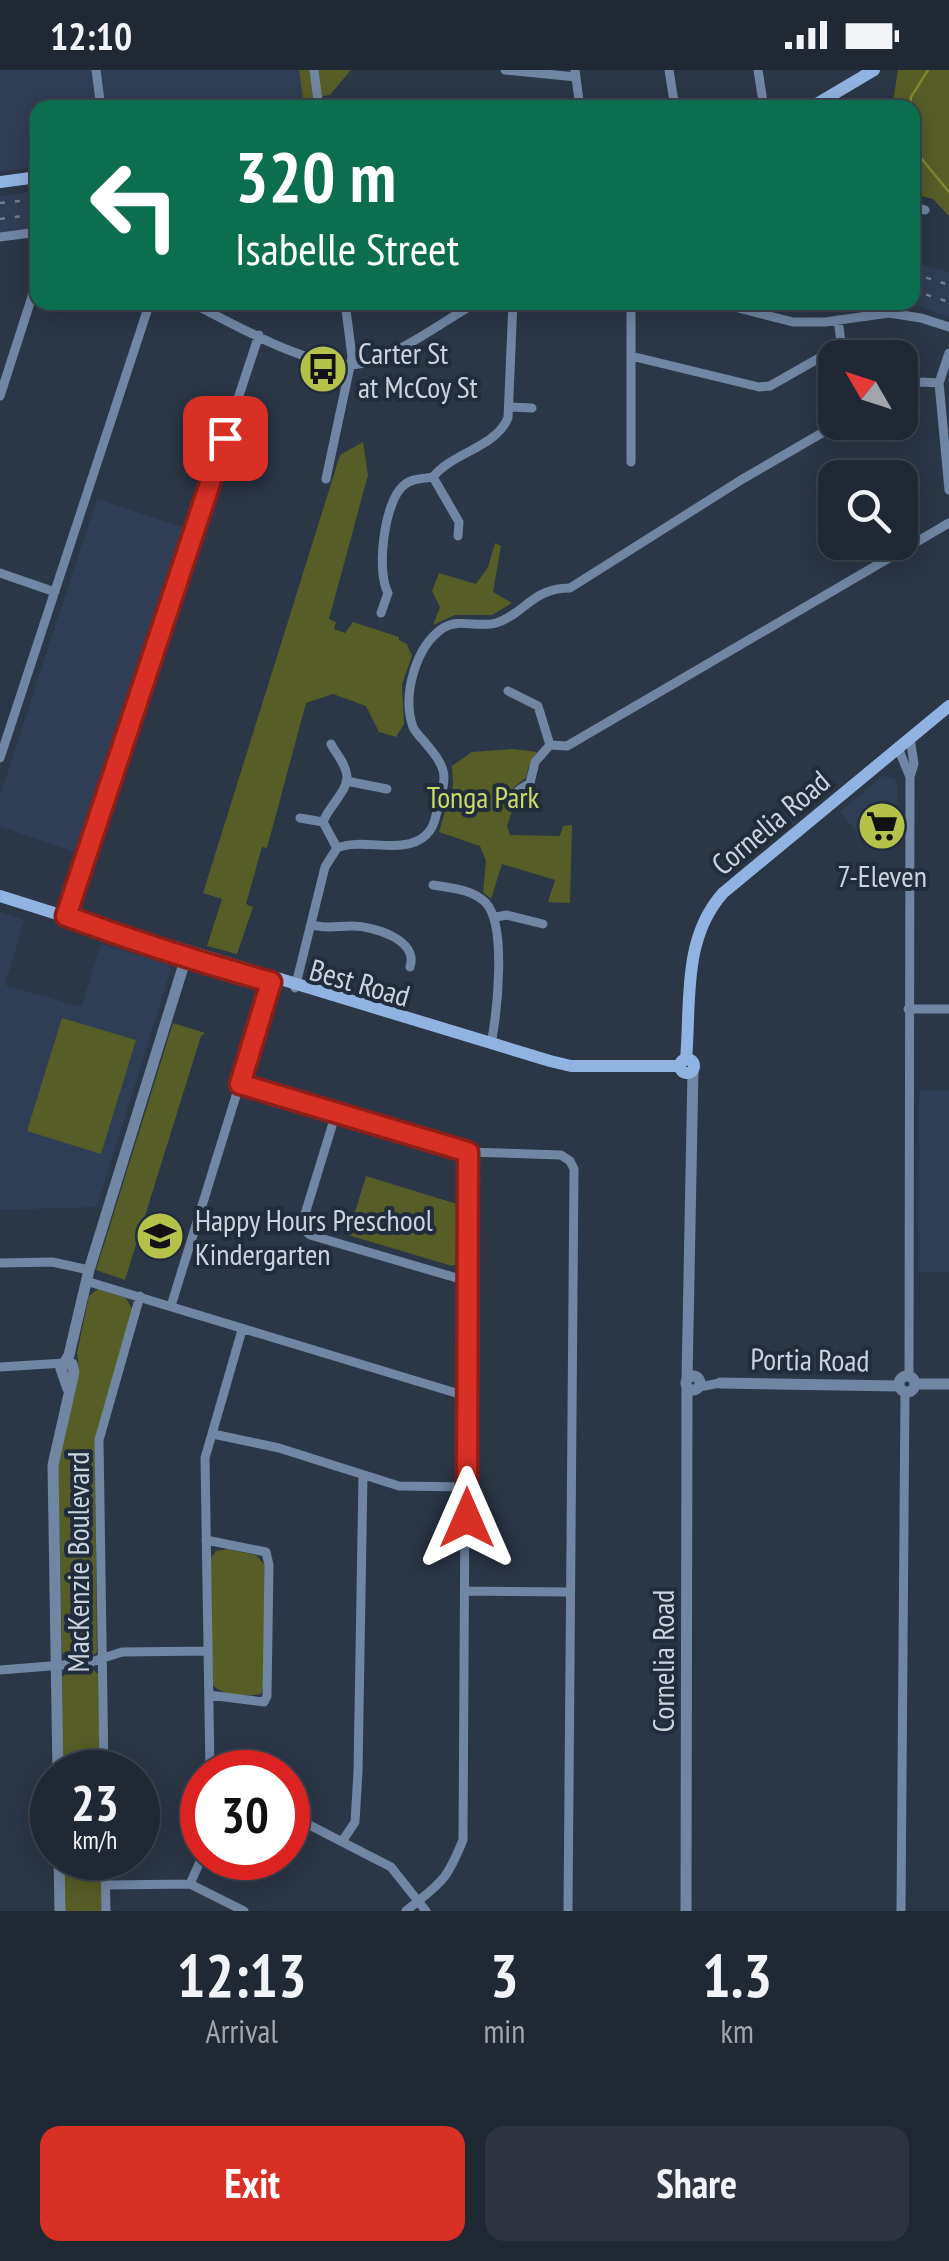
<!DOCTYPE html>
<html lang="en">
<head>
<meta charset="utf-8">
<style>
  body { margin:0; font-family:"PT Sans Narrow",sans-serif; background:#2d3440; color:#f1f3f6; height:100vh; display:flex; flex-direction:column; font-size:38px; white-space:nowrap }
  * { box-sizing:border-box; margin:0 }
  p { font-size:32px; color:#a2a6ac }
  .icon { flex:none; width:55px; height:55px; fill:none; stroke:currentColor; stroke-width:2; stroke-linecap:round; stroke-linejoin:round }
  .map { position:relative; height:1841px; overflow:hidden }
  .sheet { display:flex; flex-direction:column; background:#202834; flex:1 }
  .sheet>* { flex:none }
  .hud { position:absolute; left:30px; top:30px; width:890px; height:210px; border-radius:20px; box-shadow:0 5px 25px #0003,0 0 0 2px #3d444f; background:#0b6e4f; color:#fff; overflow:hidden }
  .needle { width:65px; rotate:309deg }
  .controls { position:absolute; left:818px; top:270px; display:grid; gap:20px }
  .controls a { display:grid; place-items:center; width:100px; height:100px; border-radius:20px; background:#202834; box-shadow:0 5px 25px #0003,0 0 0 2px #3d444f; font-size:50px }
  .speed { position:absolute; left:30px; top:1680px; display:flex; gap:20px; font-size:50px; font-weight:700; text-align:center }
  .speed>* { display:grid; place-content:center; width:130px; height:130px; border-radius:50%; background:#202834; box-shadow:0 5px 25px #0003,0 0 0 2px #3d444f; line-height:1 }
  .speed small { font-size:25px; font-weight:400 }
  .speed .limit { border:15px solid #d22; background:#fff; color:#111 }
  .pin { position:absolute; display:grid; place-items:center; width:85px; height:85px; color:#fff; margin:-42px; border-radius:20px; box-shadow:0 5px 15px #0006 }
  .me { position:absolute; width:110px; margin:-55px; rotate:0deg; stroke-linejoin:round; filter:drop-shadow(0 0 8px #0008) }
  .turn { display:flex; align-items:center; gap:35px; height:210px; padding:0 40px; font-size:45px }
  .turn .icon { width:130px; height:130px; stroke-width:2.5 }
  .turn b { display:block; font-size:70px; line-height:85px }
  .eta { display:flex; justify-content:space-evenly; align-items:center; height:170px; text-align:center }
  .eta b { font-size:60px; font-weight:600; line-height:70px }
  .button { display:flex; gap:20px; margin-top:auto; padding:20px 40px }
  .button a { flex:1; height:115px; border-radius:20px; background:#d93025; color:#fff; font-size:40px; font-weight:600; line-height:115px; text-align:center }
  .button a+a { background:#2d3440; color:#f1f3f6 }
  .status { display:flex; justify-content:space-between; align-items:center; height:70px; padding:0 50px; background:#202834; direction:ltr }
  .status svg { height:28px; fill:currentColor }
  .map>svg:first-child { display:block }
  .built { fill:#2f3e54 }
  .green { fill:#565d27 }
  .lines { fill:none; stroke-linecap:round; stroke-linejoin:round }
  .stream { stroke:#7e882f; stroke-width:2.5 }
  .minor { stroke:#7186a3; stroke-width:9 }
  .tertiary { stroke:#7186a3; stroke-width:11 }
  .secondary { stroke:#91b3e1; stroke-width:12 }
  .rail { stroke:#76808d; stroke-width:2.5; stroke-dasharray:5 10; stroke-linecap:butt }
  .route-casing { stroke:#8d1f18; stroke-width:25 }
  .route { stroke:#d93025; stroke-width:18 }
  .labels { text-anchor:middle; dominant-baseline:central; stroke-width:8; stroke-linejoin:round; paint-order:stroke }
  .poi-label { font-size:30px; fill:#cbd3dd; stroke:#212c3c; text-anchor:start }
  .park-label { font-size:30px; fill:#cbda64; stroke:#212c3c }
  .street-label { font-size:30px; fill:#cbd3dd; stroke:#212c3c }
</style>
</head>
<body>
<div class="status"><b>12:10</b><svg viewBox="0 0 49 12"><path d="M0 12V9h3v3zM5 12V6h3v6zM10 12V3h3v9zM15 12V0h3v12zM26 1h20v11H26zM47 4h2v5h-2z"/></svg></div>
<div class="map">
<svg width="949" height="1841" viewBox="0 0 949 1841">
  <rect width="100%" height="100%" fill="#2b3646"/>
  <path class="built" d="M0,0H299L304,37L38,38L37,96L0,102Z
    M37,121V159L0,164V126Z
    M913,192L949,202V247L909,233L912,232Z
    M755,233H869L803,244Z
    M97,429L184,458L77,783L0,756V725Z
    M884,705L897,711V769H862L840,742Z
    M0,842L24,850L5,915L81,937L101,874L168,894L171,899L97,1137L0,1140Z
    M919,1020H949V1202H918Z
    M145,1144L184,1156L174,1188L135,1177Z"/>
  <path class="green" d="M299,0H351L330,25L303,30Z
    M898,0H949V146L933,129L913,124L912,38L892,37Z
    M363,372L368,405L329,549L336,552L334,559L345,563L353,552L399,567V570L407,574L412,586L402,614L404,654L396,667L379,662L366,636L333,624L306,633L267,778L262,777L246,834L253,837L237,884L207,876L222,829L203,823L340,385Z
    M495,473L501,476L493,522L512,533L492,545H455L433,555L440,537L432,521L439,503L476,514L488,497Z
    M513,679L537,682L529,695L526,708L514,717L518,723L507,756L510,765L560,766L563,756L572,755L570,833L548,832L555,810L502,794L491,829L483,822L486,791L480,776L439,762L453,715L452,696L472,682Z
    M62,948L136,970L101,1084L27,1061Z
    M173,953L205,963L201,966L125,1210L96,1200Z
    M366,1106L457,1134L456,1194L452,1196L348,1165Z
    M98,1219L126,1228L133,1241L95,1374L97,1582L91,1588L70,1590L62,1583L58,1395L79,1299L77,1283L89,1226Z
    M228,1479L256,1485L265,1495L263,1618L261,1624C247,1627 221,1626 212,1614L211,1488L216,1481Z
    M75,1599H92L98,1604L100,1702H63L62,1607Z
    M64,1788H101L102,1841H65Z"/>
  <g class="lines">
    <path class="stream" d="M910,38L911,27L928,0
      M912,65L921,88L949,122"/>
    <path class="minor" d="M96,0L101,38
      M314,0L319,38
      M505,0L576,7
      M575,0L580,38
      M669,0L675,38
      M758,0L764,38
      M912,136L925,140
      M0,167L38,162
      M190,232C234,254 322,307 369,292C404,281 444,251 477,232
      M631,232V392
      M715,232L793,252H825L889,243L921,248L949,257
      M949,283L939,313L949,420
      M631,286L759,317L770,316L835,279L841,272L838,250
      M900,318L922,312L939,313
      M0,326L38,208
      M509,337L532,338
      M433,407C453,382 495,378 508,348L513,232
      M433,407L459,452L458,466
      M326,409L352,287L345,232
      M0,503L55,522
      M381,543L388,523C376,501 384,433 403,416C411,408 423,409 433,407
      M508,621L538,636L550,675
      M331,674C336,684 346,694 347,706C348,721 328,737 323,752L337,778
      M898,678L910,707
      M0,688L150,232
      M346,711L387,719
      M519,720L530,713L535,692L550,675L567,676L949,453
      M300,748L323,752
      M337,778C364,767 404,786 426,765C434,758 435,748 438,738C446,707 449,700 427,675C423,669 416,664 413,657C402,626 415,577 443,558C459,548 478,558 496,553C526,543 532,518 570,518L741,410L841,352
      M433,815C451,818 472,819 486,833C507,856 497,943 491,974
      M67,846L259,265
      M496,847L507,845L543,854
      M312,855C327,859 337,856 352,856C374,856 419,870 410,897
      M295,918L325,797L337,778
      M908,939H949
      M241,1014L467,1082L561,1085L570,1091L574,1099L568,1841
      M336,1043L301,1157L310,1165L467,1211
      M0,1193L52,1192L89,1200
      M86,1211L466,1326
      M171,1236L273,906
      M0,1297L64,1293
      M909,1306L910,707L914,694L910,668
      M699,1317L720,1313
      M213,1364L279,1378L399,1416L467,1417
      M206,1470L266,1482L269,1495L267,1626L264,1632L209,1625
      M466,1521L570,1522
      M0,1600L88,1593L122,1582L208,1581
      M104,1702L99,1370L140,1226
      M210,1702L205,1388L242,1260
      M288,1744L391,1797L426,1841
      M343,1770L355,1752L358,1702L363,1405
      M105,1788L106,1841
      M190,1814L202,1787
      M106,1815L190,1814L244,1841
      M406,1841C441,1812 445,1814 463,1770L467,1082
      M901,1841L905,1322"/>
    <path class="tertiary" d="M899 1314a8 8 0 1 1 16 0a8 8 0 1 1-16 0Z
      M686 1313a7 7 0 1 1 14 0a7 7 0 1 1-14 0Z
      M687,1310L693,1000
      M720,1313L899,1316
      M916,1314H949
      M68,1319L61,1299L69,1285L89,1200L188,881
      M58,1702L53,1395L74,1302L72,1294L64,1293
      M59,1788L60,1841
      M686,1841L687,1317"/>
    <path class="secondary" d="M810,38L874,0
      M0,112L38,107
      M0,826L165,878L175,877L550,991L571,996H680
      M680 996a7 7 0 1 1 14 0a7 7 0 1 1-14 0Z
      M686,990C691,932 682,869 723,823L949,636"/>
    <path class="rail" d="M0,133L38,129
      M0,149L38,144
      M912,203L949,215
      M912,220L949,232"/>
  </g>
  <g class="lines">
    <g class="route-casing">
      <path id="route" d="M225,368L66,846C134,871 202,893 271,912L240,1014L468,1082L467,1448"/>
    </g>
    <use href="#route" class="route"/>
  </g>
  <defs>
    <g id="bus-disc" transform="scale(2.5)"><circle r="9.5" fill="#b4c24a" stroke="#212c3c"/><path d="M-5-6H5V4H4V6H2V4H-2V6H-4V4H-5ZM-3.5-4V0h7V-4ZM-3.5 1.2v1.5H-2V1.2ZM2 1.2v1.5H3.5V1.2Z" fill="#111"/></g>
    <g id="supermarket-disc" transform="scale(2.5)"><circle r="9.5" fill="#b4c24a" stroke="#212c3c"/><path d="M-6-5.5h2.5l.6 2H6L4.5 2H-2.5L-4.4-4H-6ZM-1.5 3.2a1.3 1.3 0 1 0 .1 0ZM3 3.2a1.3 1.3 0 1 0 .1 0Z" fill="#111"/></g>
    <g id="school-disc" transform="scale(2.5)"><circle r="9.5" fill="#b4c24a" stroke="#212c3c"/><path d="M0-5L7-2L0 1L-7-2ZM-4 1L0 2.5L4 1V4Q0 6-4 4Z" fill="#111"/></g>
  </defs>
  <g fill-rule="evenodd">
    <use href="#bus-disc" x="323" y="299"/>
    <use href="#supermarket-disc" x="882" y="756"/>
    <use href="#school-disc" x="160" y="1166"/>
  </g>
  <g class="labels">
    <g class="poi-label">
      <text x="358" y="282">Carter St<tspan x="358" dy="34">at McCoy St</tspan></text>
      <text x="882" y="805" text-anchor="middle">7-Eleven</text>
      <text x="195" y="1149">Happy Hours Preschool<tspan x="195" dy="34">Kindergarten</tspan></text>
    </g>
    <g class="park-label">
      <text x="483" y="726">Tonga Park</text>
    </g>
    <g class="street-label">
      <text transform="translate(770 752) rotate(-40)">Cornelia Road</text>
      <text transform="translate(360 912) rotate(16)">Best Road</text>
      <text transform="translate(810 1289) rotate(1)">Portia Road</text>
      <text transform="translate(77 1492) rotate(-90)">MacKenzie Boulevard</text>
      <text transform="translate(662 1591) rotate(-90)">Cornelia Road</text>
    </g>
  </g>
</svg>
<div class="controls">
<a><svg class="needle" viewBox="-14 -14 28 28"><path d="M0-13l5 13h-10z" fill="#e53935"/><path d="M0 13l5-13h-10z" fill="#a2a6ac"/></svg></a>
<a><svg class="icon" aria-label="search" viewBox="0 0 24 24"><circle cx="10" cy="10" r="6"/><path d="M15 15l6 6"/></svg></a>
</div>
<div class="speed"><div>23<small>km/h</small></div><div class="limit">30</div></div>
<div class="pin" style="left:225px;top:368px;background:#d93025"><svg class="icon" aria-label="arrive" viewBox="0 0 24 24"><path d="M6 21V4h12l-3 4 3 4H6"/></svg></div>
<svg class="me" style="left:467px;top:1448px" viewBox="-20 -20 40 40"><path d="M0-17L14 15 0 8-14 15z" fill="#d93025" stroke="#fff" stroke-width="4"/></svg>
<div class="hud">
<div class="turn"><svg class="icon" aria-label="left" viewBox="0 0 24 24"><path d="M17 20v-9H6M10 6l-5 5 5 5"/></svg><div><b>320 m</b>Isabelle Street</div></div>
</div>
</div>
<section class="sheet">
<div class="eta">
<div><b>12:13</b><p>Arrival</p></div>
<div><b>3</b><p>min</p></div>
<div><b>1.3</b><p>km</p></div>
</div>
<div class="button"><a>Exit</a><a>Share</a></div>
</section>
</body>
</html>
